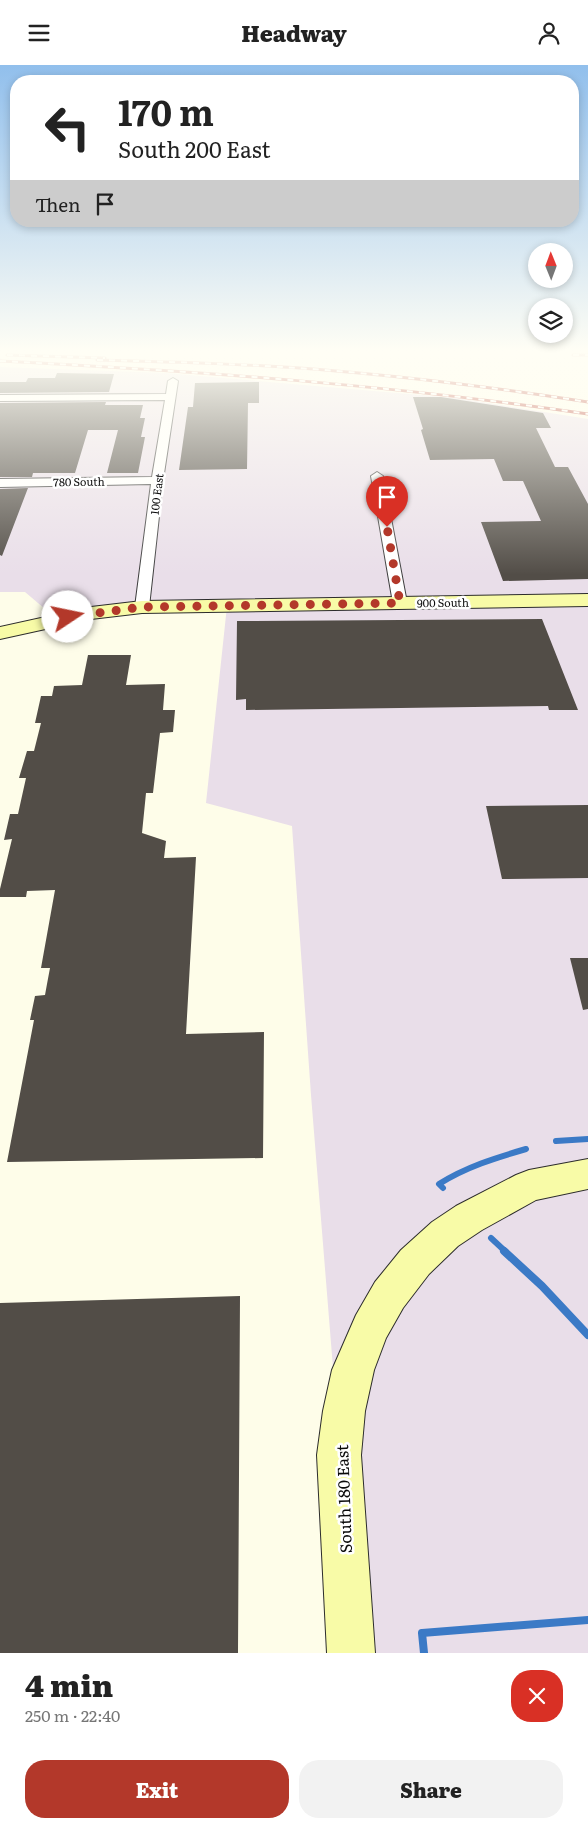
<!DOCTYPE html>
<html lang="en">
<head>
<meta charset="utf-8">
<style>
  body { margin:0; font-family:Literata,serif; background:#f2f2f2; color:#222; height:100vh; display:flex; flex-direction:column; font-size:19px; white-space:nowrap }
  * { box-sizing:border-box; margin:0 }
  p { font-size:16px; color:#767676 }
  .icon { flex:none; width:28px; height:28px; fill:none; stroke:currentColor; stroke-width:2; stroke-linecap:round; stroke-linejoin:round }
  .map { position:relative; height:1588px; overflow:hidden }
  .details { display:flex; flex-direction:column; background:#fff; flex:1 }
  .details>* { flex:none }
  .hud { position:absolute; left:10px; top:10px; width:569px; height:152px; border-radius:20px; box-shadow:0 2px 8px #0003; background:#fff; color:#222; overflow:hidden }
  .needle { width:32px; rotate:359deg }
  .controls { position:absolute; left:528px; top:178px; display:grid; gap:10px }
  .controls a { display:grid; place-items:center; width:45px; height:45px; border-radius:50%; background:#fff; box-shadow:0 2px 8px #0003; font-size:25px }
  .pin { position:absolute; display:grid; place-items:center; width:42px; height:42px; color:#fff; margin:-51px -21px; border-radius:50% 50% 50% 0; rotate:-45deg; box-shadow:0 0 5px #0007 }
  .pin .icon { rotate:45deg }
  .me { position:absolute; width:55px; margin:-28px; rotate:79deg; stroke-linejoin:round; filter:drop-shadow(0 0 4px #0008) }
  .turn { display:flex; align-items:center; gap:18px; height:105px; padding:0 25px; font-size:22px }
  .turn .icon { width:65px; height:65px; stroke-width:2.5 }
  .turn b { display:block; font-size:35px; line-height:42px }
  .then { display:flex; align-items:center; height:48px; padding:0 25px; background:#0003; gap:10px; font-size:19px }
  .round { display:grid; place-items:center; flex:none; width:52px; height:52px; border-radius:20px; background:#f2f2f2 }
  .headline { display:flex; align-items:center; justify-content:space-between; height:85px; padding:0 25px }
  h1 { font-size:30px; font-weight:800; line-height:38px }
  .cta { display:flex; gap:10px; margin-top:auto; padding:10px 25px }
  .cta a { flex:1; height:58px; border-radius:20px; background:#b3382a; color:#fff; font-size:20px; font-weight:800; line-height:58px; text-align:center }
  .cta a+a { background:#f2f2f2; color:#222 }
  header { display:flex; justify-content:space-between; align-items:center; height:65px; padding:0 25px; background:#fff; font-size:22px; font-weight:800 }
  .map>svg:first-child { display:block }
  .industrial { fill:#e9dee9 }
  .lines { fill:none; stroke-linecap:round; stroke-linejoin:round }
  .stream-far1 { stroke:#3b7ac6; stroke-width:6 }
  .stream { stroke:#3b7ac6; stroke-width:8 }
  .building { fill:#524d47 }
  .street-casing { stroke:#3d3d3d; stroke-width:2 }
  .secondary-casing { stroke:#2c2c2c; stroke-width:2 }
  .street { fill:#fff; fill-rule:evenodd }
  .secondary { fill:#f8fba7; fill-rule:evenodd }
  .rail-casing { stroke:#b3382a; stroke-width:3 }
  .rail { stroke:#fff; stroke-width:2; stroke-dasharray:6; stroke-linecap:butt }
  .route { stroke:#b3382a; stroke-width:9; stroke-dasharray:0 16.2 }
  .labels { text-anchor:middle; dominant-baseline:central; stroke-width:5; stroke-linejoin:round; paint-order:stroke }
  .far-street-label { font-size:11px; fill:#0a0a0a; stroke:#fff }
  .near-street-label { font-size:16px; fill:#0a0a0a; stroke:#fff }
</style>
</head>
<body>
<header><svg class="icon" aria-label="menu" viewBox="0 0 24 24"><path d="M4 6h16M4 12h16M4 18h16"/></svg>Headway<svg class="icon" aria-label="person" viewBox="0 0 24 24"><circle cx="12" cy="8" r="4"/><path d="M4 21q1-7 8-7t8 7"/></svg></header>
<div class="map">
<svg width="588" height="1588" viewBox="0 0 588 1588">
  <rect width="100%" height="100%" fill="#fefde9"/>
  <path class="industrial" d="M0,302L165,308L456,333L588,354V1588H356L311,1030L292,761L206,738L227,541L58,555L25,527H0Z"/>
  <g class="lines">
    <path class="stream-far1" d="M556,1076L588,1074
      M443,1123L439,1119C466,1102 495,1093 526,1084
      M491,1173L506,1187"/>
    <path class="stream" d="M504,1186L542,1221L588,1270
      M424,1588L422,1568L588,1555"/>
  </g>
  <path class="building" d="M57,308L114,309L109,327L0,328V317H26L28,313H55Z
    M259,317V338H248L247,404L179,405L188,342H193L195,318Z
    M413,332H441L543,348L551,363H536L555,402H568L588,439V514L503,516L481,457L541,456L523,416H503L494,394L430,395L421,365L423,364Z
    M106,337L105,340H143L140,353H145L141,372H145L138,408H107L118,365H88L75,408H33L32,412H0V338Z
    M28,423L2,491L0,490V424Z
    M542,554L578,645H549L548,641L246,645V634L236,635L237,556Z
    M88,590H131L126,620L165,619L163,645H175L173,667L160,668L153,728H146L142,768L166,776L164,793L196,792L186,969L264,967L263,1093L7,1097L34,955H30L35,931L45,930L47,919L50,903H41L55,825L27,826L26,832H0V824L12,774L4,775L10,749H18L26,713H19L27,686H34L41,658H35L41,631H52L54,621L82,620Z
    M588,740V813L502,814L486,741Z
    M570,893H588V944L583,945Z
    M240,1231L238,1588H0V1238Z"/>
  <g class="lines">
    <g class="street-casing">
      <path id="street" d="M173,313L178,316L163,415L149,542L147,545H137L135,542L151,419L0,422V414L152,412L165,335L0,336V330L166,329L168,316Z
        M377,407L383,411L407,538L405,541H395L393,538L371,411Z"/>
    </g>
    <g class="secondary-casing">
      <path id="secondary" d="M588,529V541L142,548L91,554L0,574V562L91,542L142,536Z
        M588,1094V1124L536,1135L482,1165L458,1181L429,1209L403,1243L386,1273L374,1305L365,1346L361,1390L375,1588H327L317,1390L323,1346L332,1305L356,1250L375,1217L401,1185L432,1157L456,1141L516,1110L529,1105Z"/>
    </g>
    <use href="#street" class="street"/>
    <use href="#secondary" class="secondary"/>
    <g class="rail-casing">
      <path id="rail" d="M7,290L105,293
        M573,290H588
        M97,295C177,297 256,299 336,306C420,313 504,324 588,337
        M0,296C197,306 393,320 588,349"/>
    </g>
    <use href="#rail" class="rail"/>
  </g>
  <linearGradient id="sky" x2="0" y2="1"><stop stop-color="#91bfec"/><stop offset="0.56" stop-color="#fffef5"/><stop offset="1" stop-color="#fffef5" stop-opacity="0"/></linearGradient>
  <rect width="588" height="510" fill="url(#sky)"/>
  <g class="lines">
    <path class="route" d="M68,552L142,542L400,538L387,462"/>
  </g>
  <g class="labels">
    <g class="far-street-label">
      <text transform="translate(79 416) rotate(-1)">780 South</text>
      <text transform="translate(156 429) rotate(-83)">100 East</text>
      <text transform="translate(443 537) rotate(-1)">900 South</text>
    </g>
    <g class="near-street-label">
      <text transform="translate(343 1434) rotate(-92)">South 180 East</text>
    </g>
  </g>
</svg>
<div class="controls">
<a><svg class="needle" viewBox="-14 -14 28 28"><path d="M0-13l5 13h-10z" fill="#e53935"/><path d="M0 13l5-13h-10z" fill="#767676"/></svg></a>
<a><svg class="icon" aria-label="layers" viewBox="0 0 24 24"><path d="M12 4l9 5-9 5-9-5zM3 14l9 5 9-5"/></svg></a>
</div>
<div class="pin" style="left:387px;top:462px;background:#d93025"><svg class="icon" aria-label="arrive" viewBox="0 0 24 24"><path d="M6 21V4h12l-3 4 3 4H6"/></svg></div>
<svg class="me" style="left:68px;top:552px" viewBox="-20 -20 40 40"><circle r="19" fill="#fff"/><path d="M0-13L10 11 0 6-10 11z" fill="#b3382a"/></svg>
<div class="hud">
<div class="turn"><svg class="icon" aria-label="left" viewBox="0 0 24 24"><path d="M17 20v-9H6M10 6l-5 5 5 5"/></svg><div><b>170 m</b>South 200 East</div></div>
<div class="then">Then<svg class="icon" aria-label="arrive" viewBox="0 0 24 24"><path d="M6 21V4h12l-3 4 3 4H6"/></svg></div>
</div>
</div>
<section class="details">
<div class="headline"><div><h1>4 min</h1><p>250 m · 22:40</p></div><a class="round" style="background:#d93025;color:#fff"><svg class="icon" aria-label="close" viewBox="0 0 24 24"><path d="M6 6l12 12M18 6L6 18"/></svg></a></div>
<div class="cta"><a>Exit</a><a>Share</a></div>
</section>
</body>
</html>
